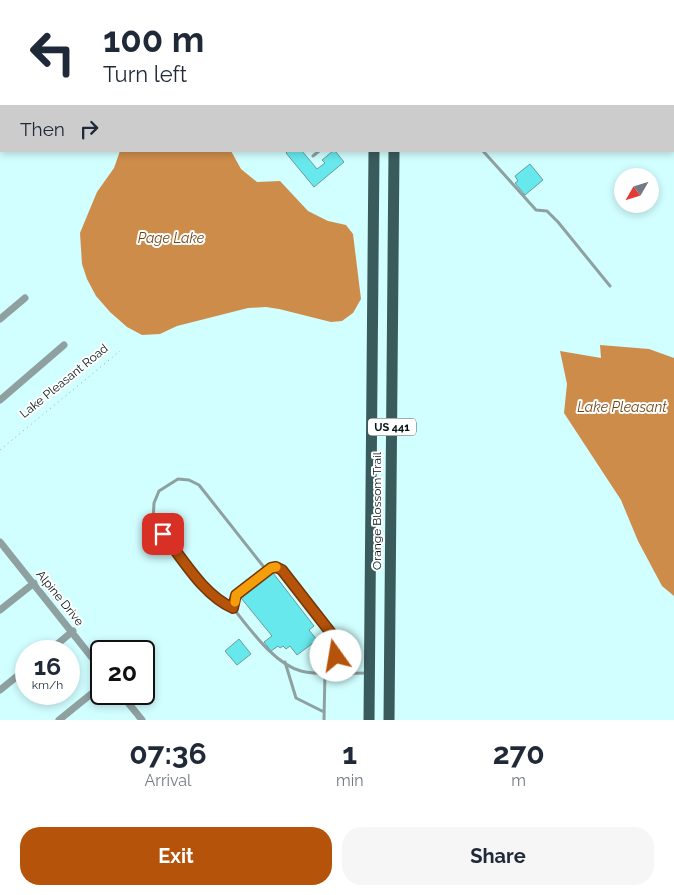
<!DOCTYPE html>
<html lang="en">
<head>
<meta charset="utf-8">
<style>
  body { margin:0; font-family:Raleway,sans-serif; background:#f6f6f7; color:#1f2937; height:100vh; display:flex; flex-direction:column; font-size:19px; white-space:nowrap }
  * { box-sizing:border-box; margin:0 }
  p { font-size:16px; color:#747a83 }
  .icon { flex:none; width:28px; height:28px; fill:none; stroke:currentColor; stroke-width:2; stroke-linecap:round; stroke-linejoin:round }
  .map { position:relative; height:720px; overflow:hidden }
  .side { display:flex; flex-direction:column; background:#fff; flex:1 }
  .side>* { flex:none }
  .top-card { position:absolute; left:0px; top:0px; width:675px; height:152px; box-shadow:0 2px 8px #0003; background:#fff; color:#1f2937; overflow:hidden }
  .needle { width:32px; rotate:231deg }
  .fabs { position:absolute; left:614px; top:168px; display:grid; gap:10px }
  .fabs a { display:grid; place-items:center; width:45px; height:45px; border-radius:50%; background:#fff; box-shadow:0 2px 8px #0003; font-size:25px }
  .speed { position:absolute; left:15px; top:640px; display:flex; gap:10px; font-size:25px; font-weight:700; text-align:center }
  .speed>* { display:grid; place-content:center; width:65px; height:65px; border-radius:50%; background:#fff; box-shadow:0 2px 8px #0003; line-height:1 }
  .speed small { font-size:12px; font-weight:400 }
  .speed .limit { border:2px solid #111; border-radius:8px; background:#fff; color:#111 }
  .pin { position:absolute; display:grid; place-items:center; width:42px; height:42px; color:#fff; margin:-21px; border-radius:10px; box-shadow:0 2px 8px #0006 }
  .me { position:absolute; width:55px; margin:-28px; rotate:347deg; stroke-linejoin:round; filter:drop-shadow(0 0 4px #0008) }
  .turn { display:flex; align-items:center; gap:18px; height:105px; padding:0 20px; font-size:22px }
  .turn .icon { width:65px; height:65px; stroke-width:2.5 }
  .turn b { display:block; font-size:35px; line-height:42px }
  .then { display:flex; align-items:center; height:48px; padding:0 20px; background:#0003; gap:10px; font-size:19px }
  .eta { display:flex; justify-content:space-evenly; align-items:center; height:85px; text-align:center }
  .eta b { font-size:30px; font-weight:700; line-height:35px }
  .action { display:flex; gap:10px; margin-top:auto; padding:10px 20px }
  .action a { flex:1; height:58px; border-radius:20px; background:#b45309; color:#fff; font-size:20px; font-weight:700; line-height:58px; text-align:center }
  .action a+a { background:#f6f6f7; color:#1f2937 }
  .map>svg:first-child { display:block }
  .water { fill:#ce8c4b }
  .building { fill:#66e8ec; stroke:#6f999a }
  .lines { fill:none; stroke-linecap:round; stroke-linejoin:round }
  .path { stroke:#8aadae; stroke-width:1; stroke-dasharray:1 4; stroke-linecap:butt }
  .lane { stroke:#8ea0a0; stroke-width:3 }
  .street { stroke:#8ea0a0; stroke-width:7 }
  .secondary { stroke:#5d7878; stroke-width:10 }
  .primary { stroke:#3a5b5c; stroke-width:11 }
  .route-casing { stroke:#753606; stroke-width:12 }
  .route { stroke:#b45309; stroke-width:9 }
  .slow { stroke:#f59e0b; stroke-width:9 }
  .labels { text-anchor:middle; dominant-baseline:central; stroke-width:4; stroke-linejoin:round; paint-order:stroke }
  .shield { fill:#fff; stroke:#4f5a5a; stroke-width:1 }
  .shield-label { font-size:11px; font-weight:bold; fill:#031313 }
  .street-label { font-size:12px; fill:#031313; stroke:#fff }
  .water-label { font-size:14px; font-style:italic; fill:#714514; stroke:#fff }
</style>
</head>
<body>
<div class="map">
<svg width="674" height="720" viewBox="0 0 674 720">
  <rect width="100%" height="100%" fill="#d1feff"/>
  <path class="water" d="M0,0H229L1,1L0,94Z
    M120,151H231L241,169L257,182L280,181L308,211L328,221L346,225L353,234L361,299L353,313L342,321L331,322L279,309L266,307L248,308L177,326L160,334L142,335L127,327L110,312L96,296L87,279L82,264L80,233L97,192L114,168Z
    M600,345L649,349L674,358V596L662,586L638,541L621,500L564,413L567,384L560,351L601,358Z"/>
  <path class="building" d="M243,0H287L288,1H242Z
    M288,151H302L317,169L325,163L322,160L333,151H335L344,162L314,187L286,153Z
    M530,164L543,180L525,195L515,183L518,181L515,176Z
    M273,573L314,626L309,630L317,640L297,655L290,646L286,649L283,646L280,648L278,646L271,651L264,642L272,636L241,598Z
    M239,639L251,654L237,665L225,651Z"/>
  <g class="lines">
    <path class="path" d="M0,450L120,351"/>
    <path class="lane" d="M303,0L304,1
      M331,0L332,1
      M647,0L649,1
      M493,1L495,0
      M524,1L525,0
      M483,151L536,210L547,211L558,222L610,286
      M313,156L319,151
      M233,608C203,596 173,547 153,521L154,503L159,491L178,479L189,480L199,485L267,571
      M285,662L296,698L324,712
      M338,673L335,642L331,633L283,570L276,567L271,568L237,595L233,608C250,629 274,664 301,671C319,676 347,673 367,673
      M324,720L325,672"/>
    <path class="street" d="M358,0L361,1
      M0,319L25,298
      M0,400L64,345
      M0,542L101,669
      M0,610L34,583
      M49,651L73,631
      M0,690L26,669
      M121,694L142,720
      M59,720L101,686"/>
    <path class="secondary" d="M560,1L562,0"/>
    <path class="primary" d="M376,1V0
      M395,1V0
      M369,720L374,151
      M389,720L394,151"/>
  </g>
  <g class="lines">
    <g class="route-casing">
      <path id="route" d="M163,534C183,559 203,595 233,608L236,595L271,568L276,567L282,570L331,633L335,642L336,656"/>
    </g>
    <use href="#route" class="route"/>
    <path class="slow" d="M235,602L236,595L271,568L276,567"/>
  </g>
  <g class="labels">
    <rect class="shield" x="368" y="418.5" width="48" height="17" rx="4"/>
    <g class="shield-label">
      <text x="392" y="427">US 441</text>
    </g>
    <g class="street-label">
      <text transform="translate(64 381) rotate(-39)">Lake Pleasant Road</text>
      <text transform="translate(377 511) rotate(-90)">Orange Blossom Trail</text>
      <text transform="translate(60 598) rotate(51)">Alpine Drive</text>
    </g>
    <g class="water-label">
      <text x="171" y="238">Page Lake</text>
      <text x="622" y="407">Lake Pleasant</text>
    </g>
  </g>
</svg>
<div class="fabs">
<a><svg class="needle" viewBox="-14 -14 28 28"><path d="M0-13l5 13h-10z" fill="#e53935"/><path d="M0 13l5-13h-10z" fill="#747a83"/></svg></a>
</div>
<div class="speed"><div>16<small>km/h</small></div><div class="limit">20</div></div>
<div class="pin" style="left:163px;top:534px;background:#d93025"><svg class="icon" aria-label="arrive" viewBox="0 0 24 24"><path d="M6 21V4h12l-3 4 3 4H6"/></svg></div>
<svg class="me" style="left:336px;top:656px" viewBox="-20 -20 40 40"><circle r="19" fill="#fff"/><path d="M0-13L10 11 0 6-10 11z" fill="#b45309"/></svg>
<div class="top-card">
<div class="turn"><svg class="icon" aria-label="left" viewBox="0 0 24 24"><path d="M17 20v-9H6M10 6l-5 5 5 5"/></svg><div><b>100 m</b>Turn left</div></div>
<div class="then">Then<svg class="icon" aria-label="right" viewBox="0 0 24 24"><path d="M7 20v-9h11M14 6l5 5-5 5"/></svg></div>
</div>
</div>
<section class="side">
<div class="eta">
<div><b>07:36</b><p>Arrival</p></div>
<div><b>1</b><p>min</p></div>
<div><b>270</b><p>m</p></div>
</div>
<div class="action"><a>Exit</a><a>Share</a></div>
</section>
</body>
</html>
